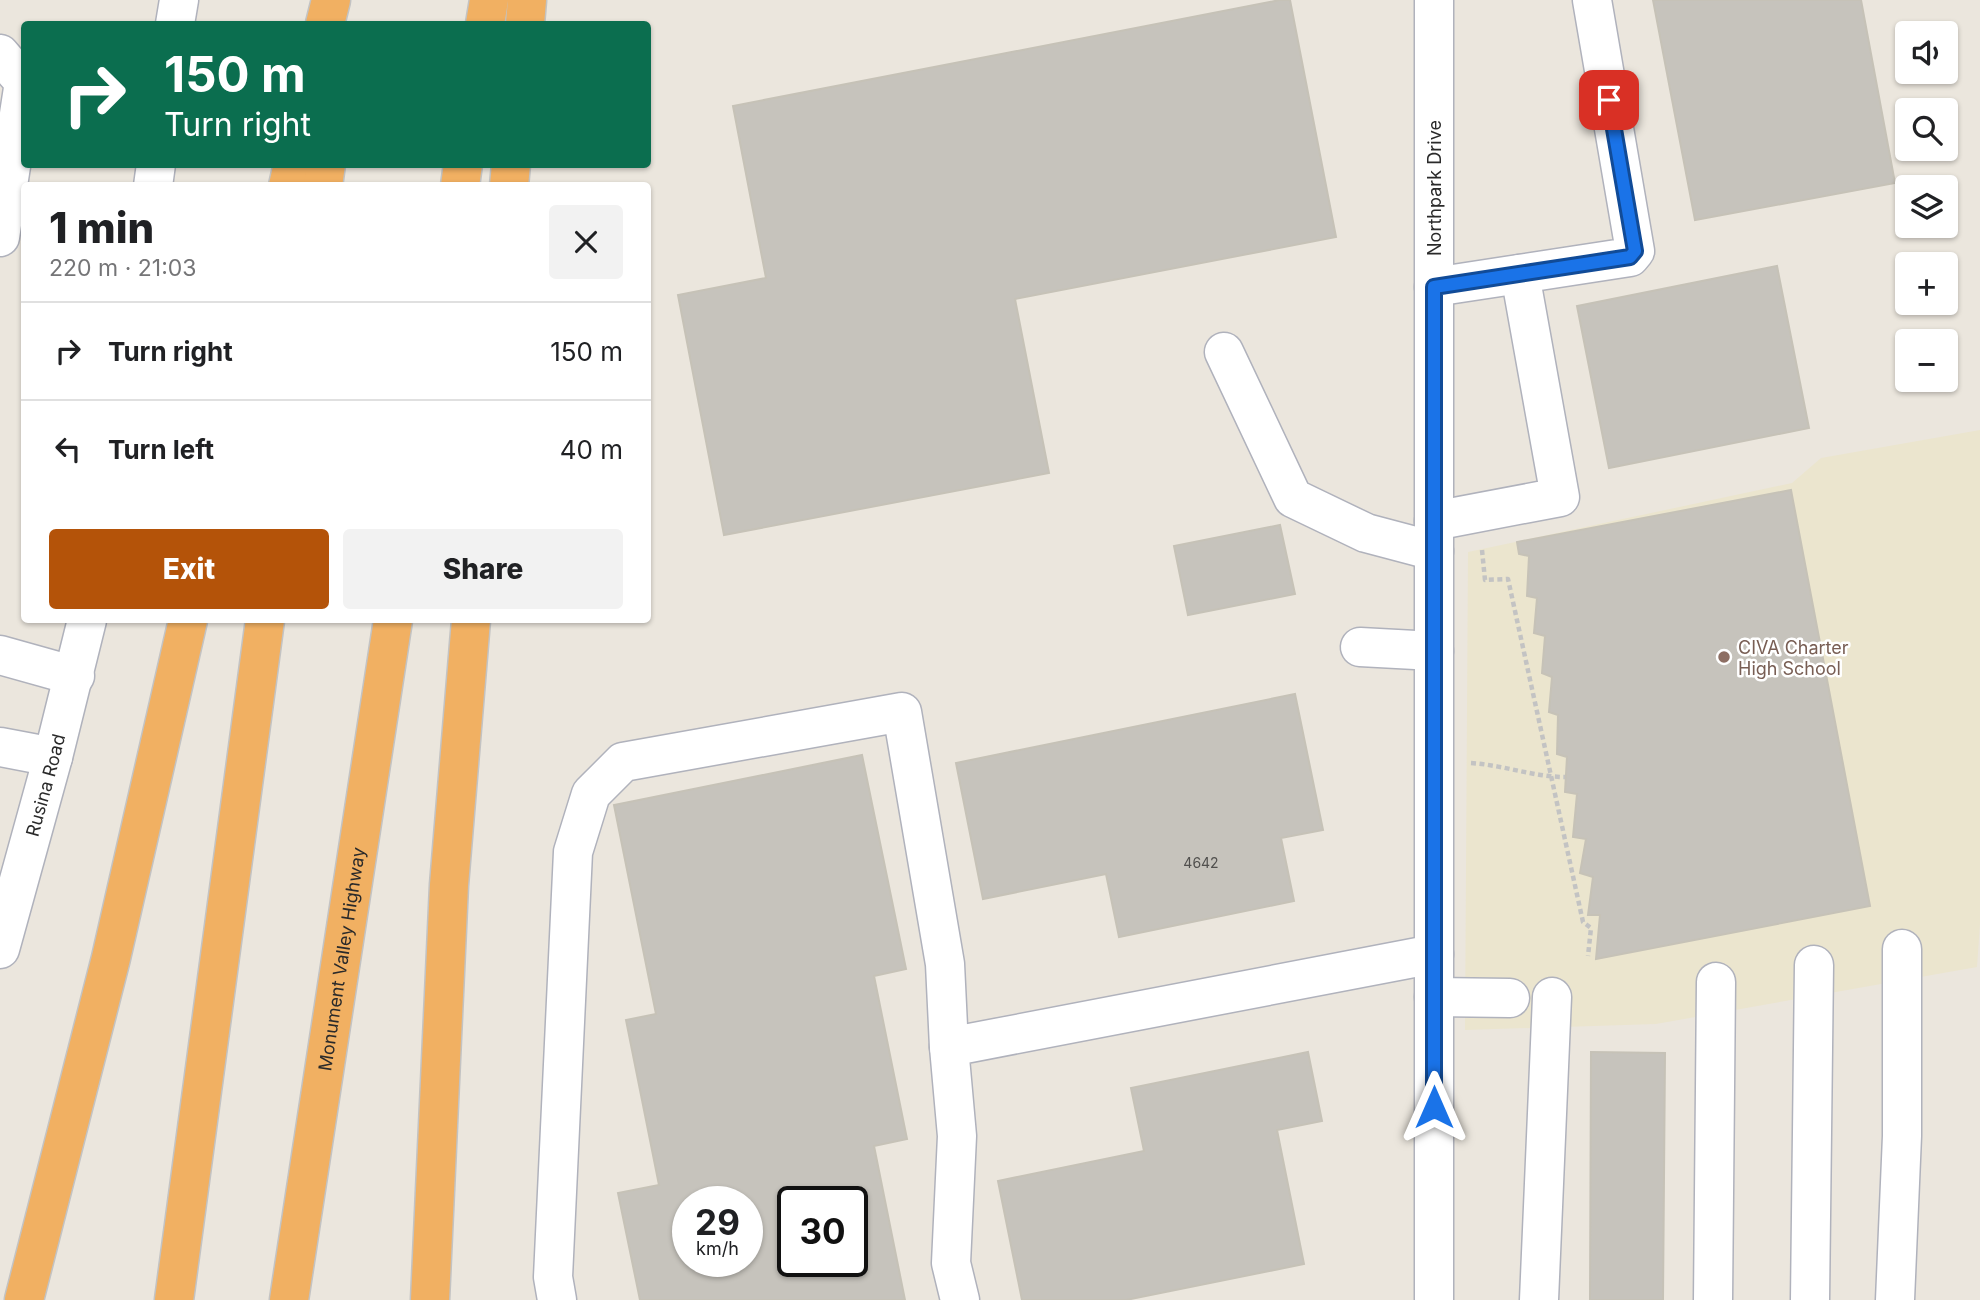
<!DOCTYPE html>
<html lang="en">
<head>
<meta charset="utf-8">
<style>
  body { margin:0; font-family:Inter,sans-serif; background:#f2f2f2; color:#202124; height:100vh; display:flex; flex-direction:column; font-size:26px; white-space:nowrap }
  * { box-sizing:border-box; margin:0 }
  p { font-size:23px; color:#757577 }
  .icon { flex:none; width:38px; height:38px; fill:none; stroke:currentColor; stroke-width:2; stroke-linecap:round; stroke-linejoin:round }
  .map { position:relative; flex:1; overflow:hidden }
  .panel { position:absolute; left:21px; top:182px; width:630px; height:441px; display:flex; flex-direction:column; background:#fff; border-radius:7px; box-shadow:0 2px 5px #0004 }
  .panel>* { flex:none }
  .guide { position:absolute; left:21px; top:21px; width:630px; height:147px; border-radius:7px; box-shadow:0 2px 5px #0004; background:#0b6e4f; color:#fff; overflow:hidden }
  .tools { position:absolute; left:1895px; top:21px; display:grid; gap:14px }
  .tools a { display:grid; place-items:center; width:63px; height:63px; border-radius:7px; background:#fff; box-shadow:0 2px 5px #0004; font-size:35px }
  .speed { position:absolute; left:672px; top:1186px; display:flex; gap:14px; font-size:35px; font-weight:700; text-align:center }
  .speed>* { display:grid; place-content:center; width:91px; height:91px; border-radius:50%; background:#fff; box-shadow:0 2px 5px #0004; line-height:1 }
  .speed small { font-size:18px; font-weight:400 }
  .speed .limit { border:4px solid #111; border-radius:10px; background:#fff; color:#111 }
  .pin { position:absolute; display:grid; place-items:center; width:60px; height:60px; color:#fff; margin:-30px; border-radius:14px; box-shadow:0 4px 10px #0006 }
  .me { position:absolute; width:77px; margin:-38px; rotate:0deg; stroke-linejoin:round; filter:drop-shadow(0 0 5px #0008) }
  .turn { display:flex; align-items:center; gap:24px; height:147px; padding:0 28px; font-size:32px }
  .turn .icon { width:91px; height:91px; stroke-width:2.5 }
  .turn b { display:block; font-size:49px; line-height:60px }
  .round { display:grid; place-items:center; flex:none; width:74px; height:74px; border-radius:7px; background:#f2f2f2 }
  .summary { display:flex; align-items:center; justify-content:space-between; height:119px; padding:0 28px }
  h1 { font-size:42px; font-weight:800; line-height:52px }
  .primary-button { display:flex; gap:14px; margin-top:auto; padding:14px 28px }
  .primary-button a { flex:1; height:80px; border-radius:7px; background:#b45309; color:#fff; font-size:28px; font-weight:800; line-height:80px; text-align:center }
  .primary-button a+a { background:#f2f2f2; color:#202124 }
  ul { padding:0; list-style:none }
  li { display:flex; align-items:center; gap:21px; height:98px; padding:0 28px; border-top:2px solid #e0e0e0 }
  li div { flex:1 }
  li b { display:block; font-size:26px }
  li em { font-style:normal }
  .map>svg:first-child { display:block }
  .education { fill:#ebe5ce }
  .building { fill:#c6c3bc; stroke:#c6c2b7; stroke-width:2; fill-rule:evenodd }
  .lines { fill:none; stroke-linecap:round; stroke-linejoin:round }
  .minor-casing { stroke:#b0b2bc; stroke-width:41 }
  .highway-casing { stroke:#c3c3c3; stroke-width:41 }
  .path { stroke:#c3c3c3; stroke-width:4.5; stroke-dasharray:5 3.5; stroke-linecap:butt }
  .minor { stroke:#fff; stroke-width:38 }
  .highway { stroke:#f1b062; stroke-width:38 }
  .route-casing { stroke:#114b97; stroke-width:18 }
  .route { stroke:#1a73e8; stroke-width:12 }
  .education-dot { fill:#8d6e63; stroke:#fff; stroke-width:2.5 }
  .labels { text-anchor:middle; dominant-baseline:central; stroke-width:5; stroke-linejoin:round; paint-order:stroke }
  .number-label { font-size:14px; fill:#51504e }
  .street-label { font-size:18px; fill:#2a2a2a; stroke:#fff }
  .education-label { font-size:18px; fill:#785e54; stroke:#fff; text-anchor:start }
</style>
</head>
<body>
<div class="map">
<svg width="1980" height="1300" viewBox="0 0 1980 1300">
  <rect width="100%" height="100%" fill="#ebe6dd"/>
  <path class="education" d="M1980,430V924L1977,967L1656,1024L1465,1030L1468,552L1792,483L1821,458Z"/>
  <path class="building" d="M1280,0H1290L1336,237L1015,299L1049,473L724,535L678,295L766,278L733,106Z
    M1653,0H1861L1895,183L1695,220Z
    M1777,266L1809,428L1609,468L1577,306Z
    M1791,490L1870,906L1596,959L1600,915H1588L1593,877L1580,873L1586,839L1573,837L1577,794L1565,792L1567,757L1557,754L1558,715L1549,712L1552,677L1542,673L1545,636L1534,633L1537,598L1527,596L1529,556L1519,554L1517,542Z
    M1280,525L1295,594L1188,615L1174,546Z
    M1295,694L1323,830L1281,838L1294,901L1119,937L1106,874L983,899L956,763Z
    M862,755L906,969L874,976L907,1139L874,1146L905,1300H640L618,1193L659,1185L626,1020L656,1014L614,805ZM688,1202H747V1262H688ZM793,1202H852V1262H793Z
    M1308,1052L1322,1121L1277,1130L1304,1264L1126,1300H1022L998,1181L1144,1151L1131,1088Z
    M1591,1052L1665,1053L1663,1300H1590Z"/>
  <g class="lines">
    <g class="minor-casing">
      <g id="minor">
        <path d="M175,24L179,0"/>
        <path d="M0,54L24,82L0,237"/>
        <path d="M153,186L156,164"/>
        <path d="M1434,287L1630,257L1635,251L1592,0"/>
        <path d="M1224,352L1293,498L1366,533L1434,551"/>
        <path d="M1434,521L1560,497L1520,274"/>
        <path d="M1360,647L1434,651"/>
        <path d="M0,655L75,676"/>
        <path d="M0,747L53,757"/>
        <path id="s1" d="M0,949L53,757L87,620"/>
        <path d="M1434,997L1510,998"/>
        <path d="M557,1300L553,1277L573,852L591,794L623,762L902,712L945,964L949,1047"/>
        <path d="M960,1300L951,1263L957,1136L949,1047L1434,954"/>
        <path d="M1434,1300V0"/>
        <path d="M1539,1300L1552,997"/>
        <path d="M1713,1300L1716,982"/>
        <path d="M1810,1300L1814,965"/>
        <path d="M1895,1300L1902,1136V949"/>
      </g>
    </g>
    <g class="highway-casing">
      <g id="highway">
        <path d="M325,24L331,0"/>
        <path d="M485,24L489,0"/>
        <path d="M525,24L527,0"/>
        <path d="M288,186L293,164"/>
        <path d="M323,186L326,164"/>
        <path d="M460,186L463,164"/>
        <path d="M509,186L511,164"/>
        <path d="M24,1300L111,958L188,620"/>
        <path d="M174,1300L265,620"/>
        <path id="s2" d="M289,1300L393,620"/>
        <path d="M430,1300L449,885L471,620"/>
      </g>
    </g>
    <path class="path" d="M1482,550L1485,580L1508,579L1583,922L1591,928L1588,956
      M1471,763C1503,765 1534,777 1565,777"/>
    <use href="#minor" class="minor"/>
    <use href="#highway" class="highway"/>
  </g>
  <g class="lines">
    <g class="route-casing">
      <path id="route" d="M1434,1107V287L1630,257L1635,251L1609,100"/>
    </g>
    <use href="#route" class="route"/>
  </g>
  <circle class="education-dot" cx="1724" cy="657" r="7"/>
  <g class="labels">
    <g class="number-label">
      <text x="1201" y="862">4642</text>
    </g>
    <g class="street-label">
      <text transform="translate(1434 188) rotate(-90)">Northpark Drive</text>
      <text stroke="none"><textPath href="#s1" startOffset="170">Rusina Road</textPath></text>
      <text stroke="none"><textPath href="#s2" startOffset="345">Monument Valley Highway</textPath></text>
    </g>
    <g class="education-label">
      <text x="1738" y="647">CIVA Charter<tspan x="1738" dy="21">High School</tspan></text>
    </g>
  </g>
</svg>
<div class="tools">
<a><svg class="icon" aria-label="sound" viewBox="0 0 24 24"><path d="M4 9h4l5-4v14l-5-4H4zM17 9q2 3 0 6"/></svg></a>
<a><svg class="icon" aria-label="search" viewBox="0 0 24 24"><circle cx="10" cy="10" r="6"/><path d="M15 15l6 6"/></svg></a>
<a><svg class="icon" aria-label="layers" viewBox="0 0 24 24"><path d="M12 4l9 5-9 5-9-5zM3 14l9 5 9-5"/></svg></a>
<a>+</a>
<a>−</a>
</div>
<div class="speed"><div>29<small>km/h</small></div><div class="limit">30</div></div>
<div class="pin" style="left:1609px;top:100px;background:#d93025"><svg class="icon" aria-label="arrive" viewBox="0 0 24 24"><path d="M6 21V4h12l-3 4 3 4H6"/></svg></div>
<svg class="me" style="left:1434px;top:1107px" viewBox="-20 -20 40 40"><path d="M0-17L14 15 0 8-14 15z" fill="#1a73e8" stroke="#fff" stroke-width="4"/></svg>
<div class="guide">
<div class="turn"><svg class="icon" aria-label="right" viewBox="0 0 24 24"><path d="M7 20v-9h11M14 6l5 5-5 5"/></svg><div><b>150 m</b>Turn right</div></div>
</div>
<section class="panel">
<div class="summary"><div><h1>1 min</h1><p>220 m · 21:03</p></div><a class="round"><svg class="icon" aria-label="close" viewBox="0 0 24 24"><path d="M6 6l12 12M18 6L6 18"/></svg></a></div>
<ul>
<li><svg class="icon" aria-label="right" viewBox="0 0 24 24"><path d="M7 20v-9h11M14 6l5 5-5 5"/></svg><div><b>Turn right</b></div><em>150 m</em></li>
<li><svg class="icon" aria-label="left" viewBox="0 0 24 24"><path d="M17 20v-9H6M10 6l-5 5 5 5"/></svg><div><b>Turn left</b></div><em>40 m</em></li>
</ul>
<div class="primary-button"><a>Exit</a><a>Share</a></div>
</section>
</div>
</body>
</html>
